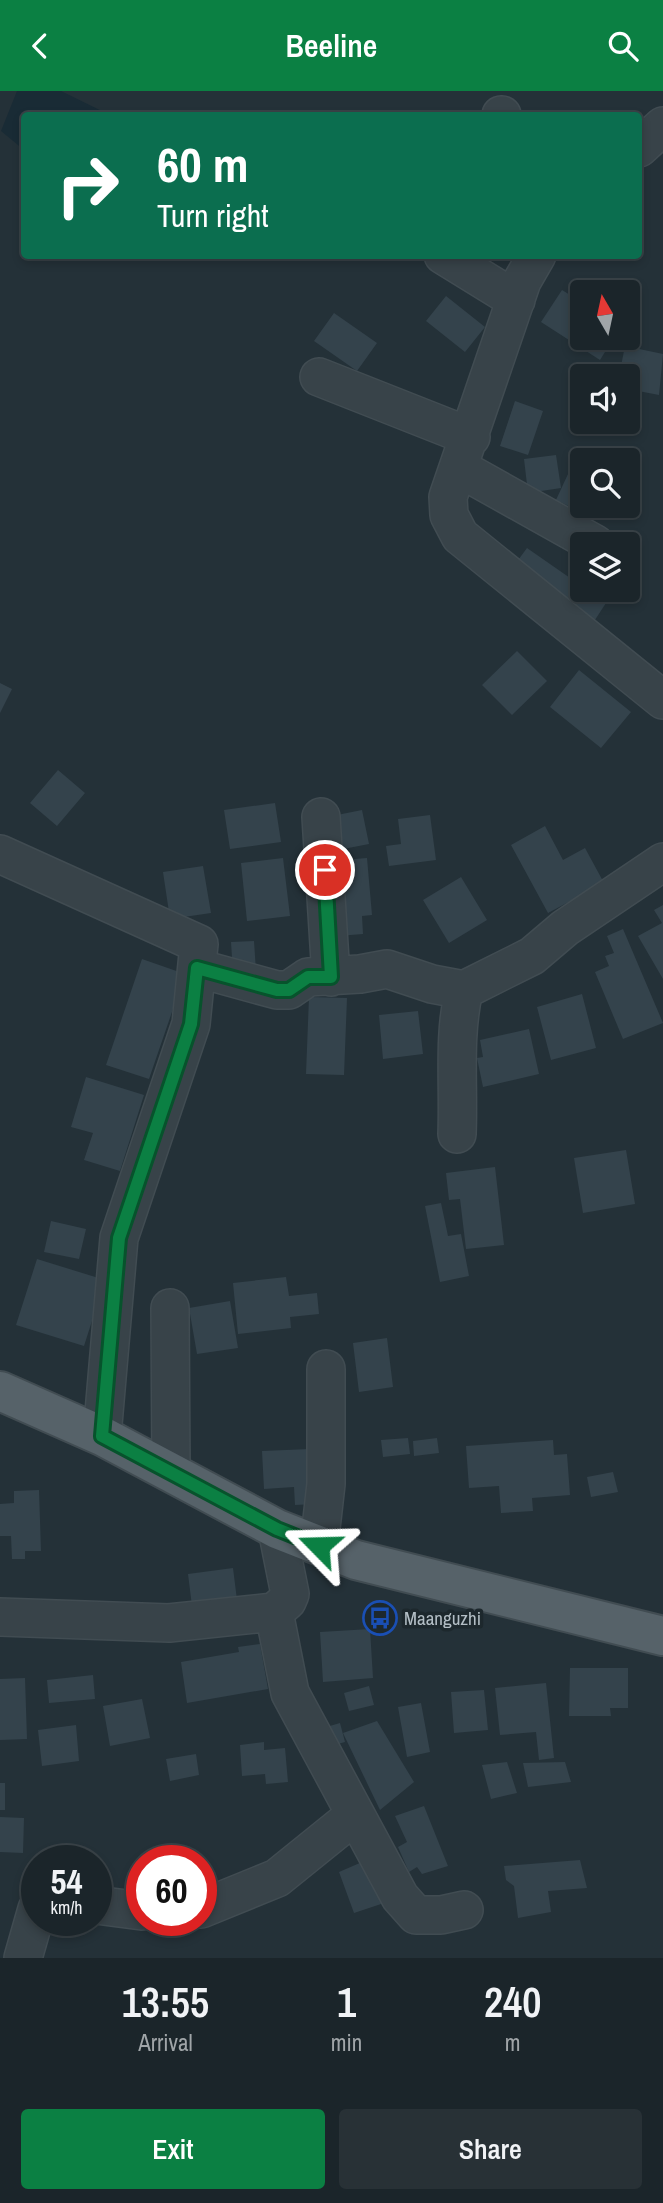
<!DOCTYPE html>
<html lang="en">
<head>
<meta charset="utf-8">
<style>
  body { margin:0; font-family:"Archivo Narrow",sans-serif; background:#283136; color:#f1f3f6; height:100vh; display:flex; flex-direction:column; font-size:26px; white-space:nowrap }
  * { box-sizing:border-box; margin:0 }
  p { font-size:23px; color:#a0a5a8 }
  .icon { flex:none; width:38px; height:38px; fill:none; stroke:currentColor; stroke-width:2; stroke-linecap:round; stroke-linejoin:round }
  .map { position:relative; height:1867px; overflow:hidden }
  .panel { display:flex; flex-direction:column; background:#1b252a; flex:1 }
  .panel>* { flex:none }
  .top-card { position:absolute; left:21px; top:21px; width:621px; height:147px; border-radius:7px; box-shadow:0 4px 10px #0003,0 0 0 2px #394247; background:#0b6e4f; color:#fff; overflow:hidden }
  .needle { width:46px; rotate:351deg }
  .tools { position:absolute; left:570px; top:189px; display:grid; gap:14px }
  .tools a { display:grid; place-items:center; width:70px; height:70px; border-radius:7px; background:#1b252a; box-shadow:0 4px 10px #0003,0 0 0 2px #394247; font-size:35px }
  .speed { position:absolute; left:21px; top:1754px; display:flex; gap:14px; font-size:35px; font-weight:700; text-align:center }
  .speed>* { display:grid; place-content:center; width:91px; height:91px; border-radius:50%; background:#1b252a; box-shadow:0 4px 10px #0003,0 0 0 2px #394247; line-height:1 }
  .speed small { font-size:18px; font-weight:400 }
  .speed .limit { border:10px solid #d22; background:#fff; color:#111 }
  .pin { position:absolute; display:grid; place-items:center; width:60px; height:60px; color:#fff; margin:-30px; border:4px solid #fff; border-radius:50%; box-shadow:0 2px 7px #0007 }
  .me { position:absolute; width:77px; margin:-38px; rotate:292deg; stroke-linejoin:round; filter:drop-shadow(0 0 5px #0008) }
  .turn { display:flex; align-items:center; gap:24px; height:147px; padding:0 21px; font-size:32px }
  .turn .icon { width:91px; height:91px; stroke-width:2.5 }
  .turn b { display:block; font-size:49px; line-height:60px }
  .eta { display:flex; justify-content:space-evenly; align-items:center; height:119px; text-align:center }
  .eta b { font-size:42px; font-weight:600; line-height:49px }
  .action { display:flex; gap:14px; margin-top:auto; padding:14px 21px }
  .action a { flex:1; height:80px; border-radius:7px; background:#0b8043; color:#fff; font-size:28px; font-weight:600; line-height:80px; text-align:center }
  .action a+a { background:#283136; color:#f1f3f6 }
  header { display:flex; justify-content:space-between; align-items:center; height:91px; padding:0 21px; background:#0b8043; color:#fff; font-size:32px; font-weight:600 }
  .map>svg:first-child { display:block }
  .water { fill:#192b35 }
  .building { fill:#34434c }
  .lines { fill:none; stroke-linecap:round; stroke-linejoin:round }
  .minor-casing { stroke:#414c52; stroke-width:40 }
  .major-casing { stroke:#414c52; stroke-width:42 }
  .minor { stroke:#384349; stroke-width:37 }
  .major { stroke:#566269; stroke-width:38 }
  .route-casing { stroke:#07532c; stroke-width:18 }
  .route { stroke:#0b8043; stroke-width:12 }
  .labels { text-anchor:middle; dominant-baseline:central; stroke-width:7; stroke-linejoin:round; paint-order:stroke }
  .poi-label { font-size:19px; fill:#b3bec5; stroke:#1d282d; text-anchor:start }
</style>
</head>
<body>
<header><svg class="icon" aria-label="back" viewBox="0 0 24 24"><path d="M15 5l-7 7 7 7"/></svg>Beeline<svg class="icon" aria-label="search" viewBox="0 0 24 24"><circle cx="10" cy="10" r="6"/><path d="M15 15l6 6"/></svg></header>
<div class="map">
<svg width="663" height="1867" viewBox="0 0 663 1867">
  <rect width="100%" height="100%" fill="#243138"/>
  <path class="water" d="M17,0H61L110,24H24V59L1,40Z"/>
  <path class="building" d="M562,199L583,212V247H600L610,253L600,269L541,231Z
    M446,205L485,236L465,261L426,230Z
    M334,222L377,252L357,280L314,250Z
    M625,255L663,263L659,304L628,298V285H619Z
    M515,310L543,320L528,364L500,355Z
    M580,357L608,369H583V415H605L598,429L556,409Z
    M556,364L561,397L528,402L524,368Z
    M527,457L606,512L591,535L510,480Z
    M517,560L547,590L512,624L482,594Z
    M579,579L631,621L601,657L550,616Z
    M0,592L12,598L0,622Z
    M58,679L85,702L57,735L30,712Z
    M275,712L281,751L230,758L224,719Z
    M362,719L369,753L338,759L332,725Z
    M430,724L436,769L389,775L386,755L401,753L398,728Z
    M545,735L563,769L585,757L604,792L548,822L511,754Z
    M283,767L290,825L247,830L241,772Z
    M367,767L372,824L362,825L363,843L338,845L331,770Z
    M203,775L211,822L170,828L163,781Z
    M461,786L487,829L449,852L423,809Z
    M663,814V888L638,845L662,832L654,819Z
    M623,838L663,932L623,948L595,881L609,875L605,865L614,862L607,845Z
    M254,850L256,880L233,882L231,851Z
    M142,868L185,883L149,988L106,974Z
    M582,903L596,957L551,969L537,916Z
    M309,906L347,907L344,984L306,983Z
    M418,920L423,963L383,968L379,924Z
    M529,938L539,983L483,996L477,967L483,966L480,949Z
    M86,986L144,1004L120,1080L84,1069L93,1042L71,1036Z
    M626,1059L635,1113L583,1122L574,1067Z
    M495,1076L504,1154L466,1158L460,1108L449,1109L446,1082Z
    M441,1112L448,1145L461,1143L469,1185L440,1191L425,1115Z
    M51,1130L86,1138L79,1168L44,1161Z
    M37,1168L105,1189L84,1255L16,1234Z
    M286,1186L289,1205L317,1202L319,1223L290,1226L291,1237L238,1243L233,1192Z
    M230,1210L238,1257L197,1263L189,1217Z
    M387,1247L393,1296L359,1301L353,1252Z
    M408,1347L410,1363L383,1366L381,1349Z
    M437,1347L439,1362L414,1365L413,1350Z
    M553,1349L554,1364L567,1363L570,1404L532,1407L533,1420L501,1422L499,1395L469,1397L466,1355Z
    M310,1358L314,1413L295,1414L294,1396L264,1398L262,1360Z
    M613,1381L618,1401L591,1406L587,1386Z
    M39,1399L41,1460H25V1468H12L11,1445H0V1413L14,1412V1400Z
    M233,1477L237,1509L192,1515L188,1483Z
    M370,1538L373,1587L323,1591L320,1541Z
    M260,1553L268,1598L187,1612L181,1571L239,1561L238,1556Z
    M570,1577H628V1617H610L611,1625H569Z
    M93,1584L95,1608L49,1612L47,1589Z
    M25,1587L27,1648L0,1649V1588Z
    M546,1592L554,1667L539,1669L536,1641L500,1644L495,1597Z
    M369,1595L374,1614L349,1620L344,1602Z
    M484,1599L488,1639L454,1642L451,1601Z
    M142,1608L150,1647L110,1655L103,1615Z
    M421,1612L430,1661L407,1666L398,1616Z
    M377,1630L414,1691L380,1719L343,1642Z
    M340,1632L345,1651L320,1658L316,1639Z
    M76,1634L79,1670L42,1675L38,1639Z
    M264,1651V1659L285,1657L288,1691L266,1693L265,1683L242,1685L240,1654Z
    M196,1663L199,1684L170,1690L166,1668Z
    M507,1671L517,1702L491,1708L482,1674Z
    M565,1671L571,1691L528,1696L523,1672Z
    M0,1692H5V1719H0Z
    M424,1715L448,1775L422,1783L417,1776L409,1781L398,1756L407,1751L395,1725Z
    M0,1726L24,1727L23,1762L0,1761Z
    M369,1768L390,1810L354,1822L339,1781Z
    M580,1769L587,1797L548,1800L551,1821L518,1827L514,1795L506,1789L504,1775Z"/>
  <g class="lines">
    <g class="minor-casing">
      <path id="minor" d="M501,24H502
        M639,57L663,35
        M443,164L516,209
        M537,164L522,190L448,406L449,424L460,445L663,609
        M319,286L471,346
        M459,377L595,453
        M321,726L331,886
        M0,763L199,853L191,933L119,1147L102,1345
        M197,877L277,899H289L308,886L360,883L387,878L432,893L464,899L532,865L565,837L663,771
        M457,1043C459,994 453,946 464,899
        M170,1217L171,1382
        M319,1455L326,1393V1278
        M274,1521L290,1602L400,1806L416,1824H441L464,1819
        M0,1526L169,1532L274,1521L287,1510L290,1503L277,1438
        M96,1814L142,1820
        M201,1818L277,1787L355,1724
        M23,1867L37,1818"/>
    </g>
    <g class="major-casing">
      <path id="major" d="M0,1300L102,1345L277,1438L356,1469L663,1545"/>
    </g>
    <use href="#minor" class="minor"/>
    <use href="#major" class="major"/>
  </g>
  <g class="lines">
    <g class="route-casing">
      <path id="route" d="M319,1455L277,1438L102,1345L119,1147L191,933L197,877L277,899H289L308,886H331L325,779"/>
    </g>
    <use href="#route" class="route"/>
  </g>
  <defs>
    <g id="bus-ring" transform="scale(1.75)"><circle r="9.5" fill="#1d282d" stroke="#1a4fb4" stroke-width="1.5"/><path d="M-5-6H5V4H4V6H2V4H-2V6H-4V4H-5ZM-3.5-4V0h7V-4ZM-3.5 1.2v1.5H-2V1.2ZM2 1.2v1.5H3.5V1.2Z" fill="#1a4fb4"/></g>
  </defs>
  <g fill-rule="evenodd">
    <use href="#bus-ring" x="380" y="1527"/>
  </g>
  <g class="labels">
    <g class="poi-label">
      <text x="404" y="1527">Maanguzhi</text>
    </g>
  </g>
</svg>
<div class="tools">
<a><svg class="needle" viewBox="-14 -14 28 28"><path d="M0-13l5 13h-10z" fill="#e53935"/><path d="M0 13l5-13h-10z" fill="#a0a5a8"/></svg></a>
<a><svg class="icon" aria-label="sound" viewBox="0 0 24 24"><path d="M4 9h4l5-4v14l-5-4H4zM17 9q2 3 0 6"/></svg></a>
<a><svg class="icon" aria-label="search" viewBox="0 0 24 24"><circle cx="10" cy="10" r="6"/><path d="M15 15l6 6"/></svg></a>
<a><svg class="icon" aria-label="layers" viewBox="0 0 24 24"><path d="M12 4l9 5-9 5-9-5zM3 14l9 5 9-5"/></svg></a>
</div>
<div class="speed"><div>54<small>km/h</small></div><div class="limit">60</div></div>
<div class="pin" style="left:325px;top:779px;background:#d93025"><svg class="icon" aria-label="arrive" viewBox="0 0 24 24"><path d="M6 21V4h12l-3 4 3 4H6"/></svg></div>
<svg class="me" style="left:319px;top:1455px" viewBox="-20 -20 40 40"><path d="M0-17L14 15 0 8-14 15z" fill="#0b8043" stroke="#fff" stroke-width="4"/></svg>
<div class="top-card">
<div class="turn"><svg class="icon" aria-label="right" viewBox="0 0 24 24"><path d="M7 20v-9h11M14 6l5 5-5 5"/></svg><div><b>60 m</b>Turn right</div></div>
</div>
</div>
<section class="panel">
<div class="eta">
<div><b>13:55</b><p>Arrival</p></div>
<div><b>1</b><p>min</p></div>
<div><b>240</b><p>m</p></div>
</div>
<div class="action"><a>Exit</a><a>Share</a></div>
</section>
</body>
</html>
